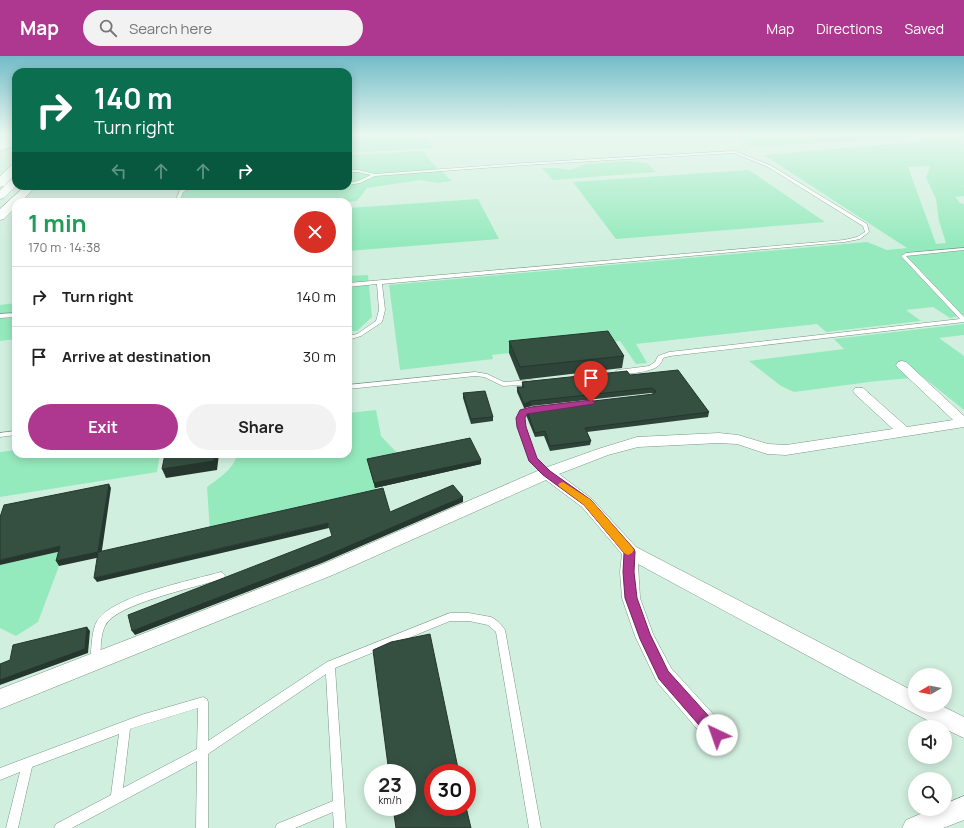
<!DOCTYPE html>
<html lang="en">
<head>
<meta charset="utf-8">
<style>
  body { margin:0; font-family:Manrope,sans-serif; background:#f2f2f2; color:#222; height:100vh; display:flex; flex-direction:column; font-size:15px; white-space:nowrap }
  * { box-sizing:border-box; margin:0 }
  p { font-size:13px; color:#767676 }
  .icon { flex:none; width:22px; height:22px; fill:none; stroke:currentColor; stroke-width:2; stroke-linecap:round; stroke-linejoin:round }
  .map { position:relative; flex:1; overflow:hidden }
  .side { position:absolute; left:12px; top:142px; width:340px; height:260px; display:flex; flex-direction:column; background:#fff; border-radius:12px; box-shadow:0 2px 10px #0003 }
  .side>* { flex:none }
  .banner { position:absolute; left:12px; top:12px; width:340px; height:122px; border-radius:12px; box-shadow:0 2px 10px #0003; background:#0b6e4f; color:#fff; overflow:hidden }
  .needle { width:26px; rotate:260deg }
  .fabs { position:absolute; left:908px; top:612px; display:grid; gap:8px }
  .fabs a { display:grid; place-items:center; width:44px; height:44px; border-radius:50%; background:#fff; box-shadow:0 2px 10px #0003; font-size:20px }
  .speed { position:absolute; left:364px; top:708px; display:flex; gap:8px; font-size:20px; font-weight:700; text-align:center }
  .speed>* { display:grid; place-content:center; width:52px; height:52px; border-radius:50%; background:#fff; box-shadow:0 2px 10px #0003; line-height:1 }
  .speed small { font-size:10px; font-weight:400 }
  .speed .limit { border:6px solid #d22; background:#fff; color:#111 }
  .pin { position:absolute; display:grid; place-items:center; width:34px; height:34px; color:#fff; margin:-41px -17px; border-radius:50% 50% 50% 0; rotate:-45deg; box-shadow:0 0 4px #0007 }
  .pin .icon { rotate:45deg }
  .me { position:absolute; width:44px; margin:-22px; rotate:318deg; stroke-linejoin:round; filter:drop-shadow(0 0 3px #0008) }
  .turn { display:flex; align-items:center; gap:14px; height:84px; padding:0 16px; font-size:18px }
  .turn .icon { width:52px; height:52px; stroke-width:2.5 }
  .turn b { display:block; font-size:28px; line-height:34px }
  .lanes { display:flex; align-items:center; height:38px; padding:0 16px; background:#0003; justify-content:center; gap:20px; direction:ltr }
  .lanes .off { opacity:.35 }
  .round { display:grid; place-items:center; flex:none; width:42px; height:42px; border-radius:21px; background:#f2f2f2 }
  .overview { display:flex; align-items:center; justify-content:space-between; height:68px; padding:0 16px }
  h1 { font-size:24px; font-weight:700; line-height:30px; color:#1e9e55 }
  .cta { display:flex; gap:8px; margin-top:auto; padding:8px 16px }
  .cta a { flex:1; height:46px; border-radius:24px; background:#ae388f; color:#fff; font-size:16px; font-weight:700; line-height:46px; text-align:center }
  .cta a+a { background:#f2f2f2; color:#222 }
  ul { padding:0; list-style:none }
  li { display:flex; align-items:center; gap:12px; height:60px; padding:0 16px; border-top:1px solid #e0e0e0 }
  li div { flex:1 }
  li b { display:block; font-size:15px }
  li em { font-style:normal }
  header { display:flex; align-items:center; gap:24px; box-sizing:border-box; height:56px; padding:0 20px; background:#ae388f; color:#fff }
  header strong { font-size:19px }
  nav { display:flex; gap:22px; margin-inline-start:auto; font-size:14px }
  .search { width:280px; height:36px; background:#f2f2f2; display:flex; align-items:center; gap:10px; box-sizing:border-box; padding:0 14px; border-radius:22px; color:#767676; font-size:15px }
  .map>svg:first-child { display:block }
  .green { fill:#95eabd; fill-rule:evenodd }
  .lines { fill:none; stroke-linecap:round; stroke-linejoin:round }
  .lane-casing { stroke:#7b9786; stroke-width:1 }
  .street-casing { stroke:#7b9786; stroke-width:1 }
  .secondary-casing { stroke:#7b9786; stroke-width:1 }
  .primary-casing { stroke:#7b9786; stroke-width:1 }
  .lane { fill:#fff; fill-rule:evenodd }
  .street { fill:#fff; fill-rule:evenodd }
  .secondary { fill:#fff; fill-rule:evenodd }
  .primary { fill:#fff; fill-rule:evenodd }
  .wall { fill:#2e4438 }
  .shaded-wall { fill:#25372e }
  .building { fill:#354f41; stroke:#25372e }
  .route { fill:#ae388f; stroke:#71245d }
  .slow { fill:#f59e0b }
</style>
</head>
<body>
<header>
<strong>Map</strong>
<div class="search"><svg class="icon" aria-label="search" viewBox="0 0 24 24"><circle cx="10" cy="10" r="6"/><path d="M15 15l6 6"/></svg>Search here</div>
<nav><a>Map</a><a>Directions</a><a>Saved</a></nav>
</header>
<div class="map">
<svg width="964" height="772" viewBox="0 0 964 772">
  <rect width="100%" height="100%" fill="#d1efde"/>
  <path class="green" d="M348,79H427L432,92L348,97Z
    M733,79H913L919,81L752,91Z
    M953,83L964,88V130L963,131H964V140L955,141L960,147L964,148V259L950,262L933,251L906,254L921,265L826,276L817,268L636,288L647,307L636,308L620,285L492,299L493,303L400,314L389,229L867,186L887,194L907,192L764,99ZM930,110L926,122L936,143L939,165L946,187L936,188L908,111Z
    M423,95L431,106L452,125L437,127L420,124L367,132L357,145L348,146H174L180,130H348V99Z
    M629,105L647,107L656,116L553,124L542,112H558L570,114L585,108Z
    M749,114L825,166L616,183L573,126Z
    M478,143L499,183L348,195V152Z
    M368,219L372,261L357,275H348V220Z
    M16,247V283L0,285V249Z
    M964,268V279L939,282L964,300V354L923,321L877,325L794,336L781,330L749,305L844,293L834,283Z
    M376,354L381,380L401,401L368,408L377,438L210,476L207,431C218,423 235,412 237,398H348V357Z
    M16,394V398H160L157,416L0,441V396Z
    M62,495L59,510L38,566L16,580L0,572V509Z"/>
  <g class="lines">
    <g class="lane-casing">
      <path id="lane" d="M734,95L770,109L867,168L869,176L860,183L844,186L382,228L385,254L382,266L361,280L348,284V280L357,278L376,265L379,254L377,228L348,231V227L844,184L857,181L865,176L863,170L768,111L734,97L525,109L375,120L360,127L348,129V127L358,125L371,119L358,116H348V114H358L375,118L525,107Z
        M187,130H277L275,131L190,132L183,136L179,146H175L180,134Z
        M964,192V194L906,200L964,261V266L670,300L663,302C662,305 661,308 658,310C652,316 621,320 615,316L618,314L649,310L655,306L658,300L669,296L960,263L901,200L906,197Z
        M16,257V261L0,262V258Z
        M475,316L487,318L504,326L532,324L535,326L532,328L503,330L484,321L475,320L348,333V329Z
        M539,350L542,352L541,353L526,357L523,362L536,402L551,417L547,420L544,419L529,403L517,362L521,355Z
        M16,375V379L0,381V377Z
        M221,516L224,518L225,520L224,522C200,531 115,547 105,570C100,580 101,594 100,604L98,607L95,608L92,607L90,604C92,592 91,576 97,565C112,540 193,524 221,516Z
        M450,557H469L491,561C496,563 502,569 505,574L541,772H529L496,576L488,569L469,565H450L335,612L346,772H334L333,756L295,772H275L277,768L333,745L326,618L208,698V772H196L197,705L72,772H54L56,768L111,739L119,678L32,711L18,772H6L20,716L0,724V712L141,659L203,641L207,643L208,646V685L327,606ZM198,652L197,693L123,732L130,673Z"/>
    </g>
    <g class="street-casing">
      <path id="street" d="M902,305L906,306L964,360V371L786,399L767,398L737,388L719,387L638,391L608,399L559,418L592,443L636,491L915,636V649H940L964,661V682L945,673V671H940L908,654L638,508L640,542L653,578L671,612L725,671L728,679L725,687L717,690L709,687L657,626L635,580L622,542L620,516L622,498L582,451L546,424L335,518L0,653V633L323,508L542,413L598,393L637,381L719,377L738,379L768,388L786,389L893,373L855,338L853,335L855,332H863L907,371L953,364L898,312L896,309L898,306Z
        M964,740V764L943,772H902L906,764L932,753H945V748Z"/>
    </g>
    <g class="secondary-casing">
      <path id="secondary" d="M6,79H16L3,90L0,91V83Z
        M16,121V130L4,142L0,143V134L12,122Z
        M25,130H36L21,146H16V151L4,163L0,164V153Z"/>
    </g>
    <g class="primary-casing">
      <path id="primary" d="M16,82V89L0,95V88Z
        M16,108V117L4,130L0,131V120L12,109Z"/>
    </g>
    <use href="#lane" class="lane"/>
    <use href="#street" class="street"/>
    <use href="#secondary" class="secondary"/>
    <use href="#primary" class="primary"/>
  </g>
  <path class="wall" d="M509,285L624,300L622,312L520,324L509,297Z
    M630,319L709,356L708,361L587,376L591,385L590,389L550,395L544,380L535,381L526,359L527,355L654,338L651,337L531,350L524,352L517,336V331H522V326Z
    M463,337L493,361V365L471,368L463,342Z
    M367,403L481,408L375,432Z"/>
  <path class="shaded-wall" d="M531,345V350L524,352V348Z
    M215,398H219L217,414L166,422L162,413Z
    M481,404V408L375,432L374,427Z
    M109,428L111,432L101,501L59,510L56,505Z
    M463,441V446L322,507L135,579L132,575Z
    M328,467L329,472L97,526L94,522Z
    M60,490L62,495L0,509V504Z
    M87,571L90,575L88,597L0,629V624Z"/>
  <path class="building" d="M608,275L624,300L520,311L509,285Z
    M678,314L709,356L585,372L591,385L550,390L545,375L535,377L527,355L533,352L654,338L656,335L652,332L531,345L524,348L517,331H524L522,326L627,315L630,319Z
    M485,335L493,361L471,363L463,337Z
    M470,382L481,404L374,427L367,403Z
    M165,398H215L214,405L162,413Z
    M109,428L98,496L56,505L60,490L0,504V461L4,449Z
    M453,429L463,441L321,502L132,575L128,559L332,480L328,467L94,522L98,496L383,432L390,456Z
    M87,571L85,593L0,624V608L10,604L13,589Z
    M430,578L459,717H433V751H466L471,772H396L393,751H407V717H389L373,594L391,586Z"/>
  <linearGradient id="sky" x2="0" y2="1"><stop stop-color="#72bcc7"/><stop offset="0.42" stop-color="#eaf8f0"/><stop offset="1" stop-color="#eaf8f0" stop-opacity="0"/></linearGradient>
  <rect width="964" height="187" fill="url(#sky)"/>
  <path class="route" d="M591,344L595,346L594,348L527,358L525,362L526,371L537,402L550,415L591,444L634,493L635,496L634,516L637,542L650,578L668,615L722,675L724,679L722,684L717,686L712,684L659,623L640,583L625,542L623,516L624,497L584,449L543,419L529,405L517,371L516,362L520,354L531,351Z"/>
  <path class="slow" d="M563,426L591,444L632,491L634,494L632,497L628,499L624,497L584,449L560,431L558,429L560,427Z"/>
</svg>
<div class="fabs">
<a><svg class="needle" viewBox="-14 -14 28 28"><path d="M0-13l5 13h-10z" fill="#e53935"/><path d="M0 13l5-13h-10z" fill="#767676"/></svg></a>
<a><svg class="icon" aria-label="sound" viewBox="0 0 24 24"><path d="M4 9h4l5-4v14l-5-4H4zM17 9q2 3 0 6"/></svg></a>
<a><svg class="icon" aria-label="search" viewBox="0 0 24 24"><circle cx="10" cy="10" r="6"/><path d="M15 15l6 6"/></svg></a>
</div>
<div class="speed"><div>23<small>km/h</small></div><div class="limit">30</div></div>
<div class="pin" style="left:591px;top:346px;background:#d93025"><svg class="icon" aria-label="arrive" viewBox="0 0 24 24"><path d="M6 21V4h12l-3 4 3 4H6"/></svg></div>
<svg class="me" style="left:717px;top:679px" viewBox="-20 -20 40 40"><circle r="19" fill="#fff"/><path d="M0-13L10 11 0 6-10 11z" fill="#ae388f"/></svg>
<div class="banner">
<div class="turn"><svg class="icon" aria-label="right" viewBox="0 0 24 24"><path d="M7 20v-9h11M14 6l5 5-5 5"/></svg><div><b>140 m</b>Turn right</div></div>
<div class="lanes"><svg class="icon off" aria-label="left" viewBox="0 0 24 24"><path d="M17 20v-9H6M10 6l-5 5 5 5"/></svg><svg class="icon off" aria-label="ahead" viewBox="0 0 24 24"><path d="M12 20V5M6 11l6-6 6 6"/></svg><svg class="icon off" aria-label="ahead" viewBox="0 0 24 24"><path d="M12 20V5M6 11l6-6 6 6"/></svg><svg class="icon" aria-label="right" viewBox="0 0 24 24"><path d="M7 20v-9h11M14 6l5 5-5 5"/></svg></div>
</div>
<section class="side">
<div class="overview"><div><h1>1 min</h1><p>170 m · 14:38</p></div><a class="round" style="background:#d93025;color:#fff"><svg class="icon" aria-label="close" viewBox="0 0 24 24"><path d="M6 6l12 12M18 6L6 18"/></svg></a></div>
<ul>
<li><svg class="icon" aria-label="right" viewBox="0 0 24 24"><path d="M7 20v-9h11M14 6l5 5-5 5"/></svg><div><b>Turn right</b></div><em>140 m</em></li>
<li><svg class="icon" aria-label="arrive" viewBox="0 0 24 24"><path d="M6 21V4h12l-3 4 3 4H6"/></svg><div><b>Arrive at destination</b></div><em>30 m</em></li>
</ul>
<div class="cta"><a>Exit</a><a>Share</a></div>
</section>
</div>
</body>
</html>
